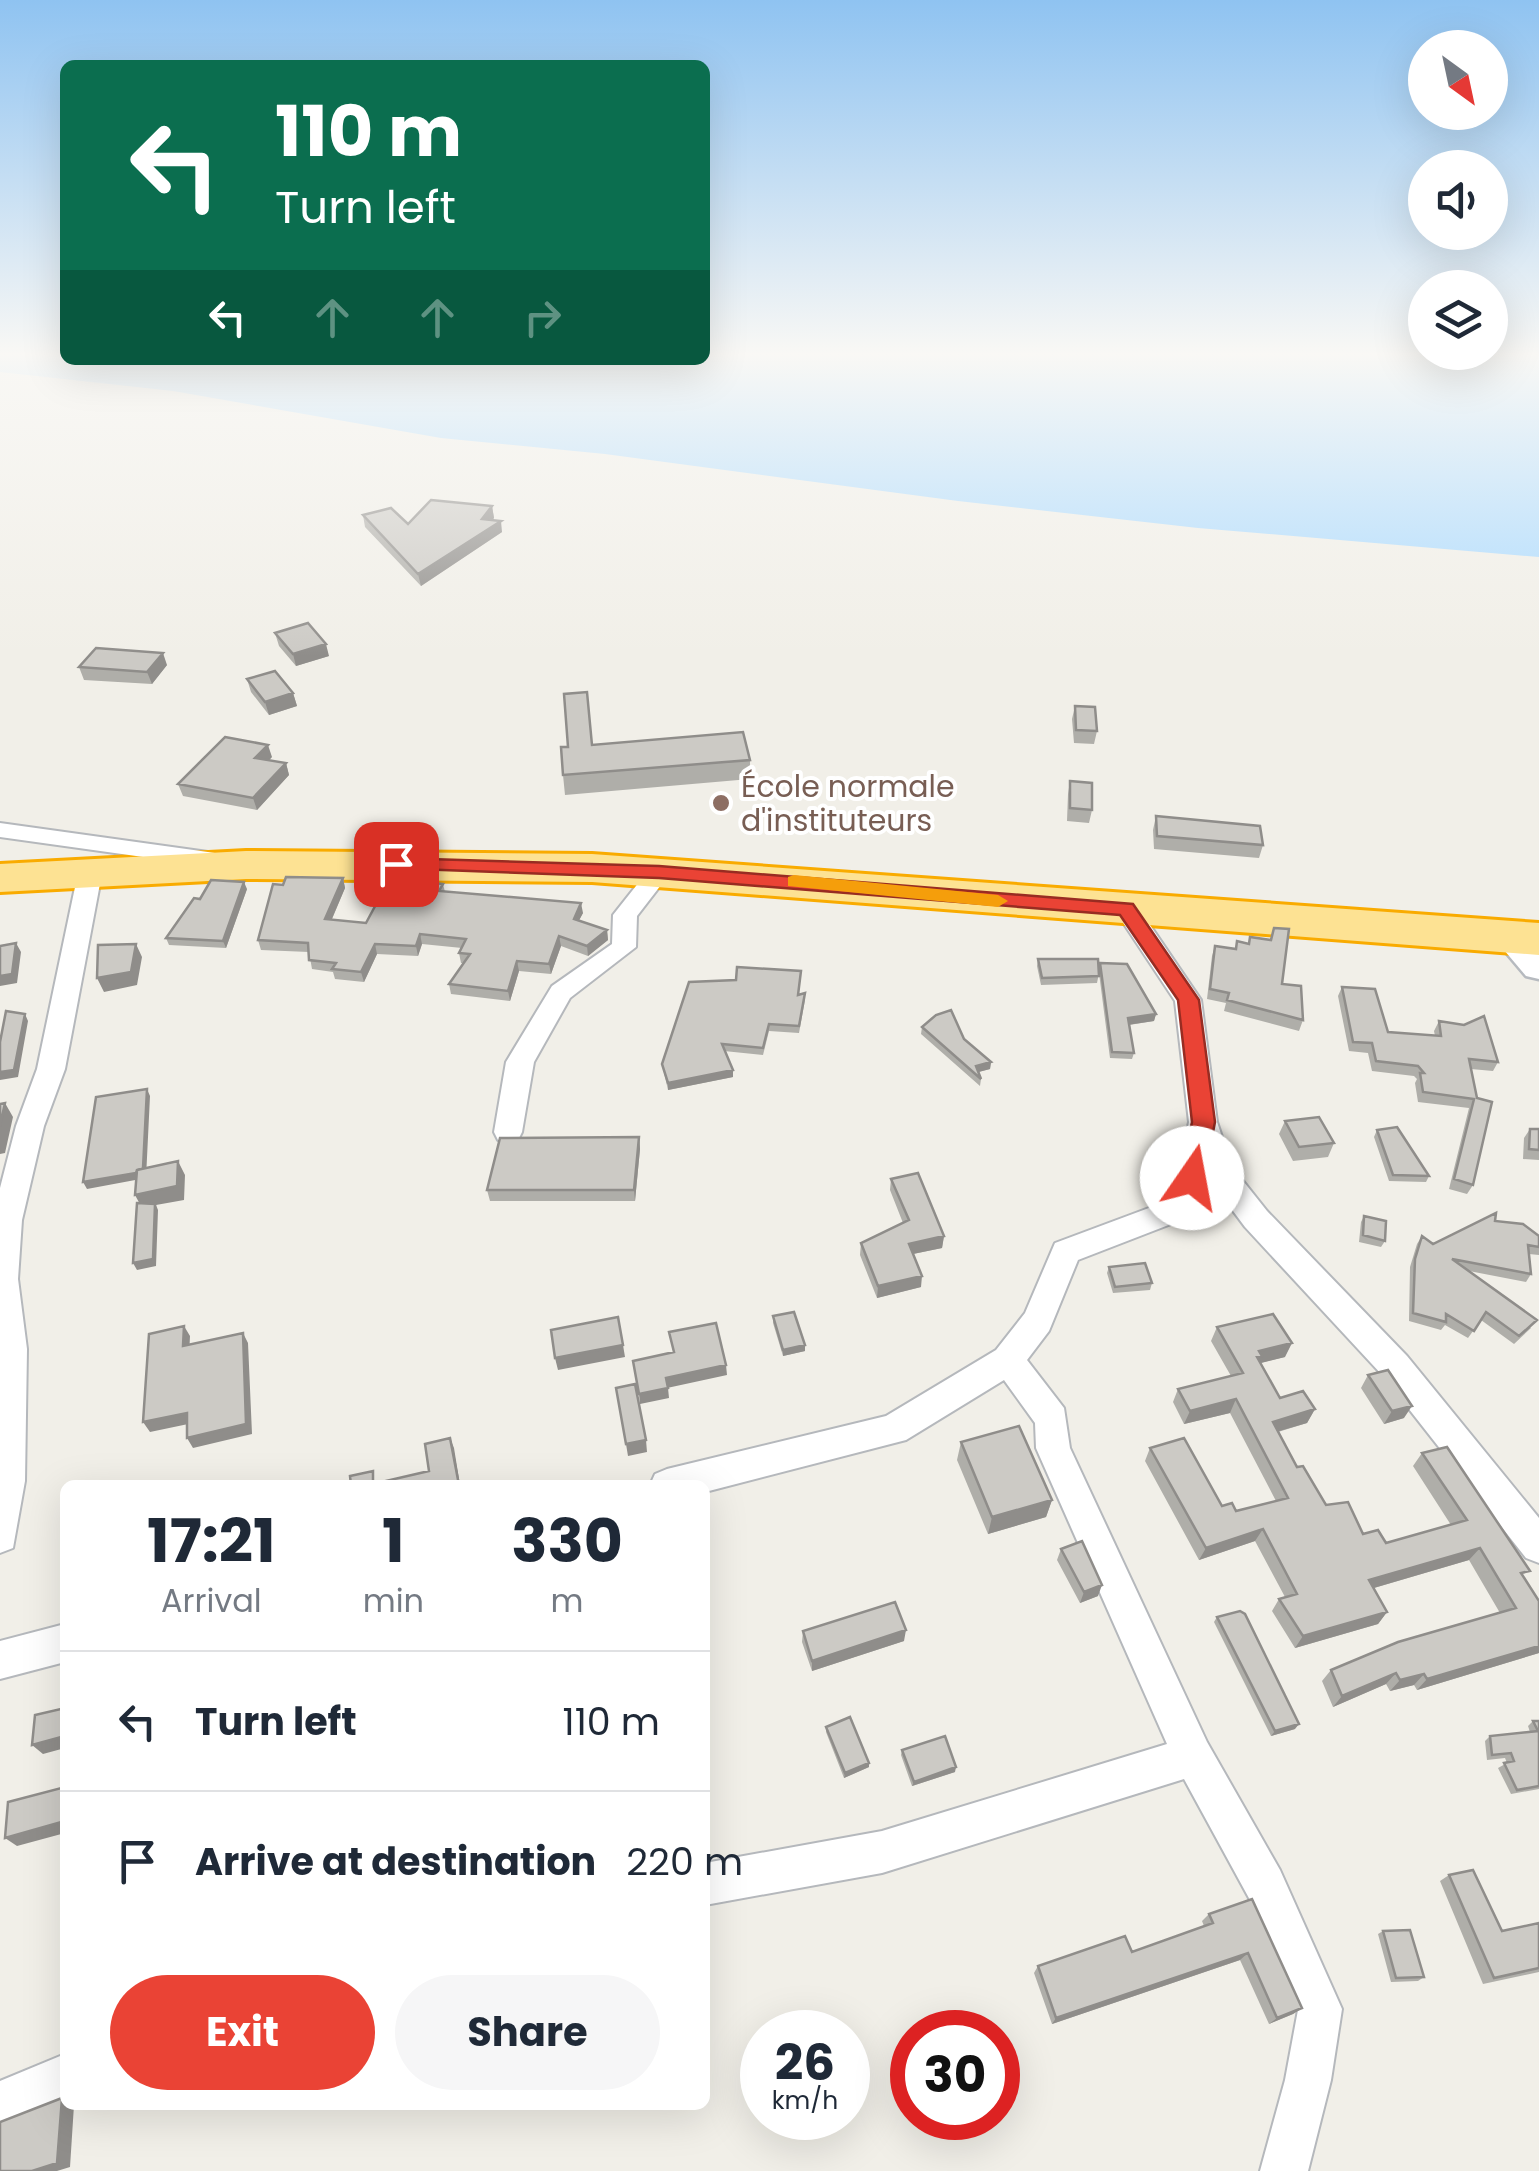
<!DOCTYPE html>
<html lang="en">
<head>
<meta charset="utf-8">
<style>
  body { margin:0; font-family:Poppins,sans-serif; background:#f6f6f7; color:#1f2937; height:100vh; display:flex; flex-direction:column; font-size:38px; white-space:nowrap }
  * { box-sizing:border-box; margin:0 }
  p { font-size:32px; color:#747a83 }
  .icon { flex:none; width:55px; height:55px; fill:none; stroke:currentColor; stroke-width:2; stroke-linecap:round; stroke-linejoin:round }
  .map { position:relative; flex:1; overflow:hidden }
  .details { position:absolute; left:60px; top:1480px; width:650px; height:630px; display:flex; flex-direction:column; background:#fff; border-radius:15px; box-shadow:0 10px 40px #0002 }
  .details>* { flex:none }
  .banner { position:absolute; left:60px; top:60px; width:650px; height:305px; border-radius:15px; box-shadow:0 10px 40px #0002; background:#0b6e4f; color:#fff; overflow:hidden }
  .needle { width:65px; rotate:147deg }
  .controls { position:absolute; left:1408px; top:30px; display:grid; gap:20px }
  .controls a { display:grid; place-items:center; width:100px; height:100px; border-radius:50%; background:#fff; box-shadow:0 10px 40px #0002; font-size:50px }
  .speed { position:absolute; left:740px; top:2010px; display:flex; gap:20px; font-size:50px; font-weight:700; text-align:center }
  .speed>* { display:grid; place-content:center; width:130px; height:130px; border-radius:50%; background:#fff; box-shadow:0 10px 40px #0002; line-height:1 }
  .speed small { font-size:25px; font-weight:400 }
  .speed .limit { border:15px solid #d22; background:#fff; color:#111 }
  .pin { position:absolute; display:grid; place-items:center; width:85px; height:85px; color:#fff; margin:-42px; border-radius:20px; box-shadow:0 5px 15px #0006 }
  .me { position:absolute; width:110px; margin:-55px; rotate:12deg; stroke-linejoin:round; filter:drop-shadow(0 0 8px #0008) }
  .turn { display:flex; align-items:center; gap:35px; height:210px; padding:0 50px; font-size:45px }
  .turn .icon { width:130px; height:130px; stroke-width:2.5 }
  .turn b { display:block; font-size:70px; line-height:85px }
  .lanes { display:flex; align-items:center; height:95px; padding:0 50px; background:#0003; justify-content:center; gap:50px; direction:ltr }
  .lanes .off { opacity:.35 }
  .eta { display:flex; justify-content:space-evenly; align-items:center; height:170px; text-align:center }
  .eta b { font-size:60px; font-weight:700; line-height:70px }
  .button { display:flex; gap:20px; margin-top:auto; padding:20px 50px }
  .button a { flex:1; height:115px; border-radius:60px; background:#ea4335; color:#fff; font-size:40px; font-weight:700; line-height:115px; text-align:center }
  .button a+a { background:#f6f6f7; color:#1f2937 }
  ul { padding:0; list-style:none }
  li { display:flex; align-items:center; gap:30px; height:140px; padding:0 50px; border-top:2px solid #e0e1e3 }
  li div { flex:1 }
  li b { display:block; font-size:38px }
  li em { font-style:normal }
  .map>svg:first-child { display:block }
  .water { fill:#aadaff }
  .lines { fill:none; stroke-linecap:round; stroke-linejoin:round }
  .street-casing { stroke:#b5b8bc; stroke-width:4 }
  .secondary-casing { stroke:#b6babf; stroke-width:5 }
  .highway-casing { stroke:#f9ab00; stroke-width:6 }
  .street { fill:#fff; fill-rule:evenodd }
  .secondary { fill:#fff; fill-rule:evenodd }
  .highway { fill:#fde293; fill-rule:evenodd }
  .wall { fill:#afaea9 }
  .shaded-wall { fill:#8f8d8a }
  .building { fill:#cccac5; stroke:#8f8d8a; stroke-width:2.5 }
  .route { fill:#ea4335; stroke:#982c22; stroke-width:2.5 }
  .slow { fill:#f59e0b }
  .education-dot { fill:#8d6e63; stroke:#fff; stroke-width:4 }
  .labels { text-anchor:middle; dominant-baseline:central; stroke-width:8; stroke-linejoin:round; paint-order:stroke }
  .education-label { font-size:30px; fill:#785e54; stroke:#fff; text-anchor:start }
</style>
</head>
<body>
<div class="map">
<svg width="1539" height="2171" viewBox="0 0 1539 2171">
  <rect width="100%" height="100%" fill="#f1efe8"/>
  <path class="water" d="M0,352H65V360H705V352H1539V557L1198,528L958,501L605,454L441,438L173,391L0,372Z"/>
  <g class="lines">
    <g class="street-casing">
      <path id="street" d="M0,823L215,853L227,860L215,867L0,837Z
        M659,865L671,872L637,916L636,947L570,998L534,1062L522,1132L518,1140H498L494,1132L506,1062L552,986L612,944L613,915L651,867Z
        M90,866L102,873L65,1069L44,1126L22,1220L18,1279L27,1349L25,1481L13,1548L0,1553V1188L16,1126L37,1069L78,873Z
        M1126,901L1135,903L1201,1000L1217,1122L1232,1167L1267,1211L1407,1356L1539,1518V1563L1526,1558L1383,1376L1245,1227L1207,1176L1197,1214L1078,1260L1049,1331L1027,1360L1064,1408L1070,1448L1207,1742L1280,1870L1342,2009L1331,2080L1308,2171H1260L1285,2080L1298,2010L1250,1900L1184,1779L882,1873L705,1905V1863L882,1831L1167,1744L1036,1448L1035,1423L1004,1380L906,1440L705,1492V1485H650L655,1474L667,1469L886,1416L996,1350L1025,1313L1055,1243L1173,1199L1189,1122L1175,1001L1114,909Z
        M65,1624V1662L0,1679V1641Z
        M65,2054V2100L0,2127V2081Z"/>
    </g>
    <g class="secondary-casing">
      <path id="secondary" d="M1511,925L1524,929L1539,945V979L1526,976L1493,937L1498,929Z"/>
    </g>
    <g class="highway-casing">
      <path id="highway" d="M246,851L592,854L1539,923V955L592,882L246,879L0,892V864Z"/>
    </g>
    <use href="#street" class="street"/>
    <use href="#secondary" class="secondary"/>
    <use href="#highway" class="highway"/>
  </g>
  <path class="wall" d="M492,506L494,518L492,520L502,532L421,586L365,527L363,515L408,524Z
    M275,633L329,656L296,666L279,646Z
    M167,665L152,684L84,680L79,667Z
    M247,679L293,693L297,706L269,715L251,692Z
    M1075,706L1097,731L1094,744L1074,743L1072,719Z
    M592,745L750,760V779L565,795L563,775Z
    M272,757L269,760L286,763L289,775L257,810L183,796L178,784Z
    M1070,781L1092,810L1089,823L1067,821L1068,794Z
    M1156,816L1263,845L1259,858L1154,849L1153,830Z
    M343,878L345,888L332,919L366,923L396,898L443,884L445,892L583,913L579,920L607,930L608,940L588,956L561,946L551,974L519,971L510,1001L451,994L449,984L464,963H461L459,953L462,948L422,944L418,956L377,954L364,982L335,979L333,972L312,969L309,952L261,950L258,940L283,885Z
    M247,889L226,948L169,945L166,938L200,899Z
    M1274,928L1282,984L1303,1020L1299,1031L1224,1011L1226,1003L1207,999L1212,956L1215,946L1235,949L1237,941L1248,944L1250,937L1270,940Z
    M1038,959L1099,968L1100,963L1156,1014L1154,1021L1129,1025L1134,1053L1132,1059L1110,1058L1099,973L1097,983L1041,985L1037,966Z
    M1342,987L1388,1032L1435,1036L1434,1031L1439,1021L1498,1062L1493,1071L1471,1069L1477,1098L1473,1185L1467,1194L1449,1189L1469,1108L1418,1102L1415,1083L1417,1079L1414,1076L1372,1071L1368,1053L1349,1051L1338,996Z
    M799,995L805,1000L799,1033L769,1031L763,1055L724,1051L733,1077L668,1090L662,1064Z
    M922,1027L964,1039L991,1062L990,1069L978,1072L981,1079L980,1086L921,1034Z
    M1285,1121L1334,1143L1328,1157L1293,1161L1279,1134Z
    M1530,1129H1539V1160L1523,1159L1524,1138Z
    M1377,1130L1429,1176L1426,1182L1389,1181L1374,1137Z
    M639,1137L640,1149L635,1201H490L487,1190Z
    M891,1179L944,1236L942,1248L913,1254L921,1287L877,1298L860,1255L861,1243L903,1223L890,1190Z
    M1364,1216L1385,1241L1381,1247L1359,1242L1361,1222Z
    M1495,1221L1539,1236V1255L1529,1254L1531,1274L1526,1282L1469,1271L1531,1328L1514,1344L1481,1320L1468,1338L1445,1325L1441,1330L1409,1321L1410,1267L1417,1244L1422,1236L1433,1244Z
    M1109,1267L1152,1283L1150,1290L1113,1293L1107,1273Z
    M773,1316L805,1345V1351L783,1356L773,1323Z
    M1217,1327L1285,1357L1260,1363L1280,1398L1315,1409L1307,1423L1278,1432L1297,1467L1326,1505L1363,1534L1386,1543L1451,1525L1413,1466L1422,1453L1524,1578L1539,1601V1653L1417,1690L1414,1685L1390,1691L1386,1684L1333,1707L1322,1681L1331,1670L1500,1613L1469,1560L1374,1588L1387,1612L1378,1624L1295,1648L1272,1611L1279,1599L1285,1597L1255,1541L1199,1560L1145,1461L1150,1448L1222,1506L1236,1511L1276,1501L1230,1413L1184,1424L1173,1402L1178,1389L1231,1376L1211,1341Z
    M1368,1375L1404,1418L1384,1424L1361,1388Z
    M961,1442L1052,1500L1046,1517L988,1534L957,1460Z
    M1061,1549L1098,1596L1080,1603L1057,1560Z
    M1217,1617L1295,1729L1271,1736L1214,1622Z
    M803,1631L904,1641L812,1671L802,1642Z
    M1533,1721H1539V1789L1511,1794L1498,1768L1507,1763L1505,1758L1487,1760L1485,1741L1490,1736L1530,1732L1528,1726Z
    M826,1727L869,1763V1767L844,1778L826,1732Z
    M902,1750L955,1772L912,1786L901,1755Z
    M1449,1875L1502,1931L1539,1923V1972L1483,1984L1440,1881Z
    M1209,1914L1302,2008L1293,2014L1269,2024L1240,1960L1052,2024L1034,1973L1038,1966L1132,1952L1204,1926L1202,1921Z
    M1383,1931L1424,1977L1418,1981L1391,1982L1378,1934Z"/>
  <path class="shaded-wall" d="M492,506L494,518L484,530L482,519Z
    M501,521L502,532L421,586L418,574Z
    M326,644L329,656L296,666L293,654Z
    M163,653L167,665L152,684L147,672Z
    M293,693L297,706L269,715L265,702Z
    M268,745L272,757L259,770L255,758Z
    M286,763L289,775L257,810L253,798Z
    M343,878L345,888L328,928L325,919Z
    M244,882L247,889L226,948L223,941Z
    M581,903L583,913L575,928L574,919Z
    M607,930L608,940L588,956L587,946Z
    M420,934L422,944L418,956L416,946Z
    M559,936L561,946L551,974L549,964Z
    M16,943L21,952L17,983L0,986V976Z
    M136,944L142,957L137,985L104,992L97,978Z
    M375,944L377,954L364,982L361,972Z
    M517,961L519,971L510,1001L508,991Z
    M25,1014L28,1021L18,1077L0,1080V1072Z
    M1156,1014L1154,1021L1127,1025L1128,1018Z
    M991,1062L990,1069L975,1073L976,1066Z
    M733,1070V1077L668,1090V1083Z
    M147,1089L150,1096L146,1178L87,1189L83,1182Z
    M5,1103L13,1117L5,1153L0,1154V1126Z
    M639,1137L640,1149L635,1201L634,1190Z
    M178,1161L185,1175L184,1200L156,1205L158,1210L156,1266L137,1270L133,1263L142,1208L135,1195Z
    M944,1236L942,1248L908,1255L909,1244Z
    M922,1276L921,1287L877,1298L878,1286Z
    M184,1326L190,1336L189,1356L183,1346Z
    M243,1333L248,1343L252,1434L193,1448L187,1438Z
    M1292,1343L1285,1357L1253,1365L1259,1351Z
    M623,1345L625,1357L558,1370L555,1358Z
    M805,1345V1351L783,1356V1350Z
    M726,1365L727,1375L667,1388L666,1378Z
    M668,1388L669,1398L640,1404L639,1394Z
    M1236,1399L1230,1413L1184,1424L1190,1411Z
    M1412,1406L1404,1418L1384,1424L1392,1411Z
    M1315,1409L1307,1423L1266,1435L1273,1422Z
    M187,1413L193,1423L150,1432L143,1422Z
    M450,1438L454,1448L460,1485H459Z
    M646,1440L647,1452L628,1456L626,1444Z
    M1052,1500L1046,1517L988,1534L992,1517Z
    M1263,1529L1255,1541L1199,1560L1206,1548Z
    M1480,1548L1469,1560L1360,1592L1369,1580Z
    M1102,1585L1098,1596L1080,1603L1084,1592Z
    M1387,1612L1378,1624L1295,1648L1303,1636Z
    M906,1630L904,1641L812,1671V1661Z
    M1539,1646V1653L1417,1690L1427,1679Z
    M1396,1673L1386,1684L1333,1707L1342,1696Z
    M1424,1674L1414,1685L1390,1691L1400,1680Z
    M1299,1724L1295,1729L1271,1736L1275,1731Z
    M65,1736V1748L43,1754L32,1745Z
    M869,1763V1767L844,1778L845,1773Z
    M956,1767L955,1772L912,1786L914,1782Z
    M65,1821V1833L17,1846L5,1838Z
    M1248,1953L1240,1960L1052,2024L1056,2018Z
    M1302,2008L1293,2014L1269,2024L1277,2018Z
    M62,2098L65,2100V2105H74L70,2167L57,2171H32Z"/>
  <path class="building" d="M431,500L492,506L482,519L501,521L418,574L363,515L391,508L408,524Z
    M308,623L326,644L293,654L275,633Z
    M96,648L163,653L147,672L79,667Z
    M275,671L293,693L265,702L247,679Z
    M587,692L592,745L743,732L750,760L563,775L561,747H568L564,694Z
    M1075,706L1095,707L1097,731L1076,730Z
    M225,737L268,745L255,758L286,763L253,798L178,784Z
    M1070,781L1092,783V810L1070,808Z
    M1156,816L1260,826L1263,845L1157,836Z
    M286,877L343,878L325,919L366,923L380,897L396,898L405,880L443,884L439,891L581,903L574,919L607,930L587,946L559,936L549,964L517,961L508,991L449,984L470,954L459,953L466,939L420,934L416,946L375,944L361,972L332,969L336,963L309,960L308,943L258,940L273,884L283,885Z
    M211,880L244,882L223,941L166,938L194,898L200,899Z
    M1274,928L1289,929L1282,984L1301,986L1303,1020L1227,1000L1229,993L1210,989L1215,946L1236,949L1237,941L1249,944L1250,937L1271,940Z
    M16,943L12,974L0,976V946Z
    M136,944L131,972L97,978L98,945Z
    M1038,959H1098L1099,976L1042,978Z
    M1100,963L1127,964L1156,1014L1128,1018L1134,1053L1112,1052Z
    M737,967L801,971L798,995L805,993L799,1026L769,1024L763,1048L722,1044L733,1070L668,1083L662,1064L689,982L736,980Z
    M1342,987L1375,989L1388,1032L1441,1036L1439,1021L1464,1025L1484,1016L1498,1062L1469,1059L1477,1098L1492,1102L1473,1185L1454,1179L1474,1099L1423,1092L1420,1073H1424L1418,1066L1376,1061L1372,1043L1353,1042Z
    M951,1010L964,1039L991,1062L976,1066L981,1079L922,1027L936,1015Z
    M6,1011L25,1014L14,1070L0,1072V1042Z
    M147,1089L143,1168L137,1170L136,1173L83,1182L96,1097Z
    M5,1103L0,1126V1104Z
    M1319,1117L1334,1143L1299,1147L1285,1121Z
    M1397,1127L1429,1176L1393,1175L1377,1130Z
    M1530,1129H1539V1150L1529,1149Z
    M639,1137L634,1190H487L500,1138Z
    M178,1161L177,1186L135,1195L137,1170Z
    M918,1173L944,1236L909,1244L922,1276L878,1286L861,1243L909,1220L891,1179Z
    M137,1203L155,1204L153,1259L133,1263Z
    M1496,1213L1495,1221L1523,1224L1539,1236V1247L1528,1245L1531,1274L1452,1259L1537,1320L1519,1336L1486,1312L1474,1331L1446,1314V1322L1413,1313L1415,1259L1422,1236L1433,1244Z
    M1364,1216L1386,1221L1385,1241L1363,1235Z
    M1145,1263L1152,1283L1115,1287L1109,1267Z
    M794,1312L805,1345L783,1350L773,1316Z
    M1273,1314L1292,1343L1259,1351L1262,1356L1257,1357L1280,1398L1303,1391L1315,1409L1273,1422L1297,1467L1303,1466L1326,1505L1348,1502L1363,1534L1378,1530L1386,1543L1467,1520L1422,1453L1447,1447L1530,1571L1521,1573L1539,1601V1646L1427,1679L1424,1674L1400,1680L1396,1673L1342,1696L1331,1670L1398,1642L1516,1608L1480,1548L1369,1580L1387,1612L1303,1636L1279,1599L1297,1594L1263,1529L1206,1548L1150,1448L1184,1438L1222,1506L1232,1503L1236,1511L1288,1498L1236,1399L1190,1411L1178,1389L1243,1373L1217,1327Z
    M618,1317L623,1345L555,1358L551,1330Z
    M716,1323L726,1365L666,1378L668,1388L639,1394L633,1361L674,1352L669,1332Z
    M184,1326L183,1346L243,1333L246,1424L187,1438V1413L143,1422L149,1334Z
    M1388,1370L1412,1406L1392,1411L1368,1375Z
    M635,1384L646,1440L626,1444L616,1388Z
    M1019,1426L1052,1500L992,1517L961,1442Z
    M450,1438L459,1485H351L350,1476L373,1471V1484L429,1471L425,1444Z
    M1082,1541L1102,1585L1084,1592L1061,1549Z
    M895,1602L906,1630L812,1661L803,1631Z
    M1240,1611L1245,1614L1299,1724L1275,1731L1217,1617Z
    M65,1708V1736L32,1745L35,1715Z
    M850,1717L869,1763L845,1773L826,1727Z
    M1533,1721H1539V1786L1517,1790L1504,1763L1514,1761L1511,1753L1492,1755L1490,1736L1538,1731Z
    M945,1736L956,1767L914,1782L902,1750Z
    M65,1787V1821L5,1838L8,1802Z
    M1473,1870L1502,1931L1539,1923V1968L1494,1978L1449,1875Z
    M1252,1899L1302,2008L1277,2018L1248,1953L1056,2018L1038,1966L1125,1936L1132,1952L1213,1923L1209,1914Z
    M1410,1930L1424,1977L1396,1978L1383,1931Z
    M62,2098L57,2163L32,2171H0V2122Z"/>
  <linearGradient id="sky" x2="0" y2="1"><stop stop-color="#8fc3f1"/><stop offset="0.54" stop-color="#f9f8f5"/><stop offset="1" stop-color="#f9f8f5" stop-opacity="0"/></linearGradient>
  <rect width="1539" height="656" fill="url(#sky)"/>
  <path class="route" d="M396,858L659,866L1133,904L1199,1000L1215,1122L1204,1178L1192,1187L1180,1178L1192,1122L1178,1000L1120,915L659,878L389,868L387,864Z"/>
  <path class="slow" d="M794,875L998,895L1008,901L998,907L788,886V877Z"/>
  <circle class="education-dot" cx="721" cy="803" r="10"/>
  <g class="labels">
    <g class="education-label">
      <text x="741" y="786">École normale<tspan x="741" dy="34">d'instituteurs</tspan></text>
    </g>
  </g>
</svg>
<div class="controls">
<a><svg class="needle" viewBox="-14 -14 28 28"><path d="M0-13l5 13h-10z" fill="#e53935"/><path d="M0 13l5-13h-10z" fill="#747a83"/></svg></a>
<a><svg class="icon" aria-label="sound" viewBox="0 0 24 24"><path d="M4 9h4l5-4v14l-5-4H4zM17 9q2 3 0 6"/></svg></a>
<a><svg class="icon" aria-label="layers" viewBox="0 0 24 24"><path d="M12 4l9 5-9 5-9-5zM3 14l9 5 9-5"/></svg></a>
</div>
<div class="speed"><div>26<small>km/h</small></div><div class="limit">30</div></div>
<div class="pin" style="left:396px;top:864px;background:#d93025"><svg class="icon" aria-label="arrive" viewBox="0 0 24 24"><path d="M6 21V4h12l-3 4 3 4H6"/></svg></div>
<svg class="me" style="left:1192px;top:1178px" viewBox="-20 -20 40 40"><circle r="19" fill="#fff"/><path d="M0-13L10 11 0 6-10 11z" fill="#ea4335"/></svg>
<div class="banner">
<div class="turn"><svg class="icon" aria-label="left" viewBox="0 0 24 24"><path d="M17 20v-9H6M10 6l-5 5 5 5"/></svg><div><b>110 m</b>Turn left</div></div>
<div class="lanes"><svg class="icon" aria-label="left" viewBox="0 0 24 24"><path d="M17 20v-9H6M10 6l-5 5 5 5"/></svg><svg class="icon off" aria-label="ahead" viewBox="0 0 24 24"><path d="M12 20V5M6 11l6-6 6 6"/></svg><svg class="icon off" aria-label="ahead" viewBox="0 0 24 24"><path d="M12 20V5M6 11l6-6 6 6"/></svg><svg class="icon off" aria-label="right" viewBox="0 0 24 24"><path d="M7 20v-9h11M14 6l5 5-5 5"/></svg></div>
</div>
<section class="details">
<div class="eta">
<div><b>17:21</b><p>Arrival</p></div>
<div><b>1</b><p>min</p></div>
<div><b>330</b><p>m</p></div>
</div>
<ul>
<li><svg class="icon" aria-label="left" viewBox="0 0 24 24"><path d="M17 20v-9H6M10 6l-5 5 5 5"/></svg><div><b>Turn left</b></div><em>110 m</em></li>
<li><svg class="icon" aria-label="arrive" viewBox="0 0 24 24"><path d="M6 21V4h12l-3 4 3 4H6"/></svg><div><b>Arrive at destination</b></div><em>220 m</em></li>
</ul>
<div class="button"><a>Exit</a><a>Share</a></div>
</section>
</div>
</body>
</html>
